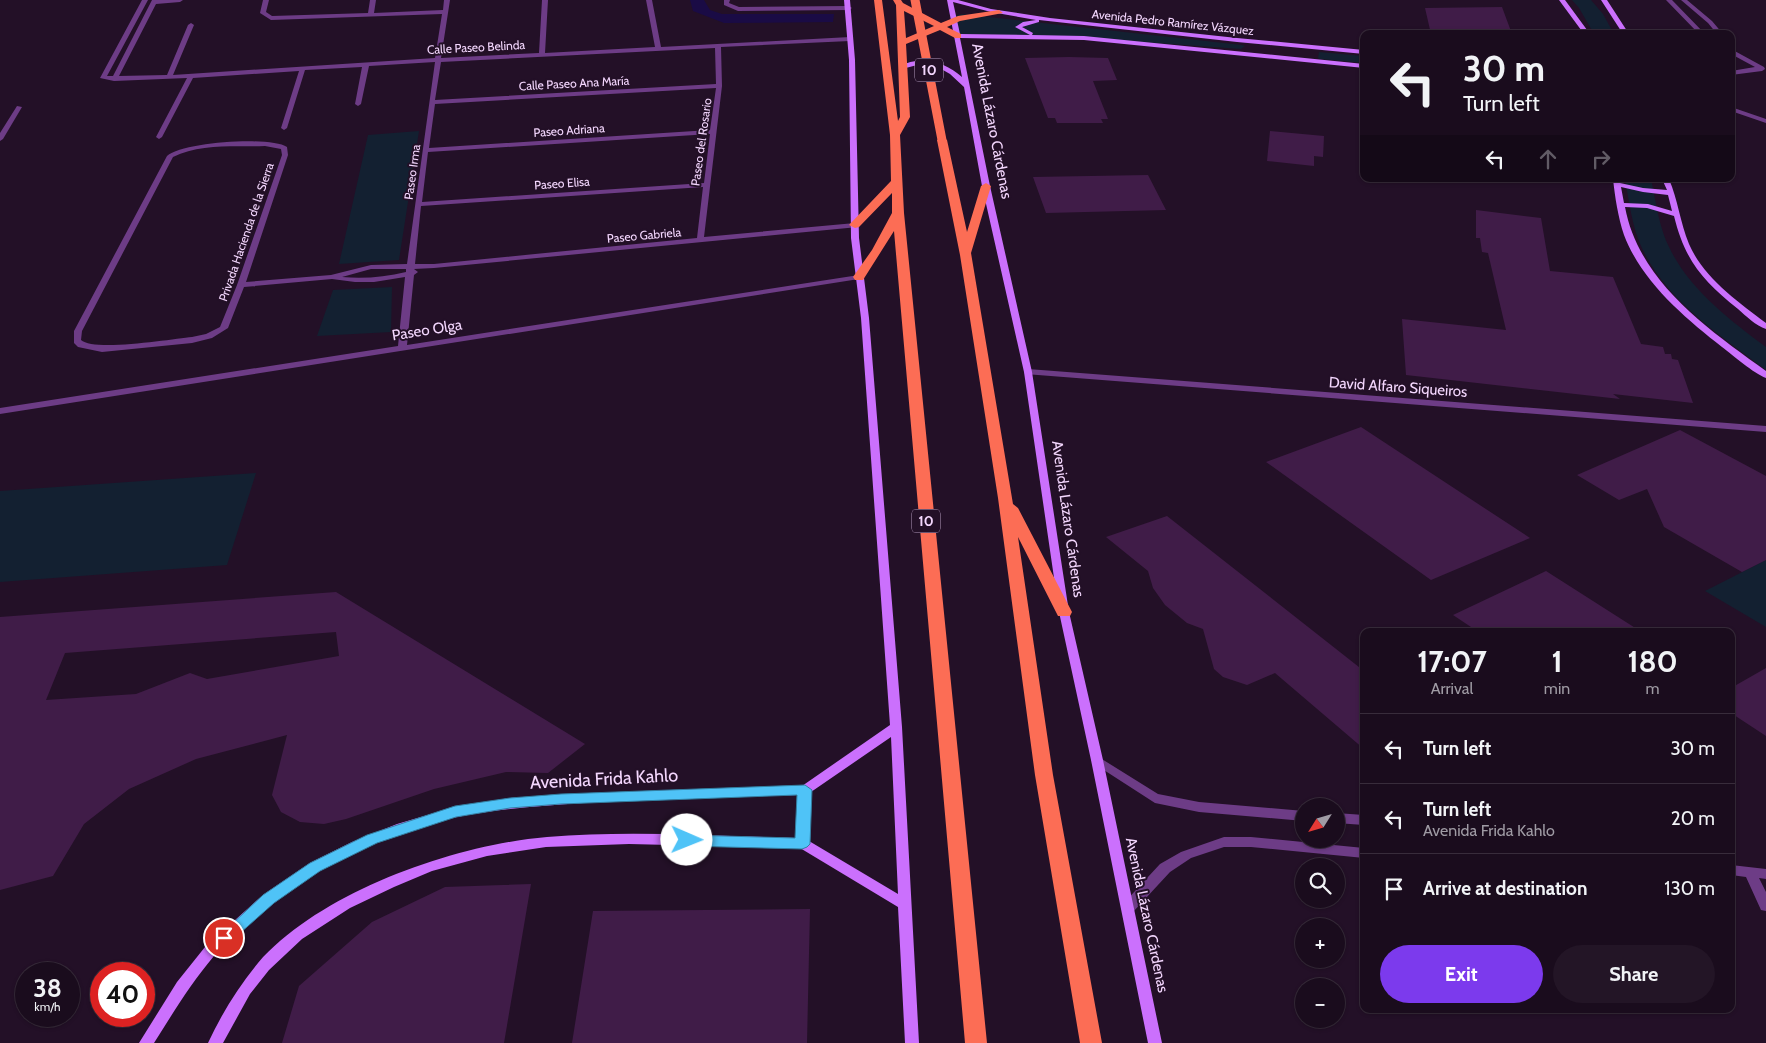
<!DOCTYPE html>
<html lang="en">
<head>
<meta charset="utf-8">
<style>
  body { margin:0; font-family:Cabin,sans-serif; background:#231526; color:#f1f3f6; height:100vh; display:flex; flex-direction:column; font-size:19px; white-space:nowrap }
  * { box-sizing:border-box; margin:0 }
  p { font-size:16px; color:#9f9ba4 }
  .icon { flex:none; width:28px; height:28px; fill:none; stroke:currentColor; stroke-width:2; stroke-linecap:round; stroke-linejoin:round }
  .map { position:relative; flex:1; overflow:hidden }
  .side { position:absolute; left:1360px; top:628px; width:375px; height:385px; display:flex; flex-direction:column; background:#1a0c1d; border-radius:10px; box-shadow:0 1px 4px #0004,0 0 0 1px #382c3b }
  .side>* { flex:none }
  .hud { position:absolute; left:1360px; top:30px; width:375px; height:152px; border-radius:10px; box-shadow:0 1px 4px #0004,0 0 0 1px #382c3b; background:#1a0c1d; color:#f1f3f6; overflow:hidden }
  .needle { width:32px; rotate:233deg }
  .fabs { position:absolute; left:1295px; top:798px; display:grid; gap:10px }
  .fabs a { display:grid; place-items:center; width:50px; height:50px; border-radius:50%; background:#1a0c1d; box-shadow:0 1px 4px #0004,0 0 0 1px #382c3b; font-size:25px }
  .speed { position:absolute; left:15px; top:962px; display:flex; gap:10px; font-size:25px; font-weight:700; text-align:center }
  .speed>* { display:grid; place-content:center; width:65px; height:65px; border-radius:50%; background:#1a0c1d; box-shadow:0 1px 4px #0004,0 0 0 1px #382c3b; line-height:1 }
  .speed small { font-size:12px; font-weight:400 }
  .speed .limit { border:8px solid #d22; background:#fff; color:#111 }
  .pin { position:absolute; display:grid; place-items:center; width:42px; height:42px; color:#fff; margin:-21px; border:2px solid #fff; border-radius:50%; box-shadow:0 1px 5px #0007 }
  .me { position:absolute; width:55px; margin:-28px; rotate:91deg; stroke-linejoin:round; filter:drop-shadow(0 0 4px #0008) }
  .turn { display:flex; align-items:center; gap:18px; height:105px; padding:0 20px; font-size:22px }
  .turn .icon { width:65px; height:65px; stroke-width:2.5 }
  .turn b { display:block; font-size:35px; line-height:42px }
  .lanes { display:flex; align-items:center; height:48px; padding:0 20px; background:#0003; justify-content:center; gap:25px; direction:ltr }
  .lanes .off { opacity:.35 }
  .eta { display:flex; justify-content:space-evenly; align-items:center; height:85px; text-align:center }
  .eta b { font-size:30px; font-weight:700; line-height:35px }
  .button { display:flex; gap:10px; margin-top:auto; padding:10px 20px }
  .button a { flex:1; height:58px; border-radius:30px; background:#7c3aed; color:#fff; font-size:20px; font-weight:700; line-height:58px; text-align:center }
  .button a+a { background:#231526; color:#f1f3f6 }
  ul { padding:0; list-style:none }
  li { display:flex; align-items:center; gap:15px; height:70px; padding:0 20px; border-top:1px solid #382c3b }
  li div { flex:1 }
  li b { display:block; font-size:19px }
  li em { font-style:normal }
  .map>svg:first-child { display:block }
  .green { fill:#132031 }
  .water { fill:#1a0b45 }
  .building { fill:#401c48; fill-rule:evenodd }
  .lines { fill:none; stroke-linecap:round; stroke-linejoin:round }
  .street { fill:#6d3c86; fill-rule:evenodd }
  .secondary { fill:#cb70fd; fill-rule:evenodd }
  .highway { fill:#fc6d55; fill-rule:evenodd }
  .highway-bridge { stroke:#fc6d55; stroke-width:9 }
  .route { fill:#4fc3f7; stroke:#337fa1 }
  .labels { text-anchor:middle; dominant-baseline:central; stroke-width:4; stroke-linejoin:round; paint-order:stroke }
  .far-street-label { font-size:12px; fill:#f4d7fe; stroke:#231027 }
  .shield { fill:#231027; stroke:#b59bbe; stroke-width:1 }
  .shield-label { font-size:14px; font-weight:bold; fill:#f4d7fe }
  .street-label { font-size:15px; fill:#f4d7fe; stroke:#231027 }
  .near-street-label { font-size:18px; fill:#f4d7fe; stroke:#231027 }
</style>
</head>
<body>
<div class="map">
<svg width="1766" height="1043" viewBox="0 0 1766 1043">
  <rect width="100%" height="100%" fill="#231027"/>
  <path class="green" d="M1572,0H1591L1603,14L1614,34H1594L1579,8Z
    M962,14L1242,45L1245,46L1241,49L1056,36L961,34L958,33L954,16Z
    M1319,52L1364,56V63L1320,59L1318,58Z
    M419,131L399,260L339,264L368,135Z
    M1625,179H1651C1656,202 1659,228 1670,249C1690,290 1731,321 1766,347V370C1721,336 1665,300 1641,246C1632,226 1629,201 1625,179Z
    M392,287L391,332L317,336L333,290Z
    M256,473L227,565L0,582V491Z
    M1766,560V627L1705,591Z"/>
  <path class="water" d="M690,0H704L710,10L722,14H834L833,22L724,23L693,11Z"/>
  <path class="building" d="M1502,7L1512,34H1431L1425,8Z
    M1069,57L1108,58L1117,80L1093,81L1108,119H1101L1103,123H1057L1055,118H1048L1025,58Z
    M1270,131L1324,136L1323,157L1314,156V166L1267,161Z
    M1148,175L1166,210L1046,213L1033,177Z
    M1476,210L1541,218L1550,271L1613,277L1641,344L1663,347L1665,354H1671L1672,359L1678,360L1693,403L1613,394L1620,399L1406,375L1402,319L1506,330L1488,253L1482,252L1480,238H1476Z
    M1361,427L1530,538L1431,580L1266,462Z
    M1680,430L1766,476V560L1742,572L1664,527L1647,489L1619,500L1577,475Z
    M1167,516L1364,671V749L1275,673L1247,685L1223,677L1214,669L1203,629L1187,623L1165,605L1153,588L1148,571L1106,537Z
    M1546,571L1640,631H1477L1453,615Z
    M336,592L585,744L548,773L506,772L434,789L346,819L324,824L300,822L281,812L272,795L287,735L196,759L129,789L84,824L53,876L0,890V617ZM336,632L339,656L207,679L190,673L136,694L46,700L65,653Z
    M1766,668V736L1731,713V688Z
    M531,884L504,1043H282L299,986L372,922L445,887Z
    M810,909L807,1043H572L593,911Z"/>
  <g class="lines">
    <path class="street" d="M142,0H148L107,76H113L152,0H183L180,2L156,4L119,76L167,75L188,25L191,23L194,25L173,75L435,58L442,14L271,20L260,13L263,0H269L266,12L272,16L368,13L370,0H376L374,13L443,10L444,0H450L441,58L539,53L542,0H548L545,53L655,47L646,0H652L661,47L850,37L853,39L850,41L721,47L722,86L704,237L855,223L859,225L858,227L434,268L414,269L418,272L414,275L407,345L859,275L863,277L859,279L0,414V408L398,346L405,277L374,282H355L332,279L244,287L228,328L212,338L192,343L102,352L78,347L74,343V331L167,156C183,142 270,136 287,147L288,155L246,282L331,275L371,265L407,264L435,62L369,66L361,104L358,106L355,104L362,67L305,70L287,128L284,130L281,128L299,71L193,78L162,137L159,139L156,137L187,78L114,81L100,78ZM715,48L716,84L435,100L441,62ZM716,88L710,130L429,148L435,104ZM710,134L704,183L422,202L428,152ZM265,146L281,149L282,155L237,285L220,327L206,334L192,337C172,339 94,352 81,340L82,331L173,157C200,143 235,147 265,146ZM703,187L697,238L434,264H415L421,206ZM371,269H406V272C385,277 364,279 342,277Z
      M724,0H730L729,3L739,7L849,6L852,8L849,10L738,11L724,5Z
      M1666,0H1672L1705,34H1699Z
      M1681,0H1687L1712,21L1723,34H1717L1708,23Z
      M1731,49L1764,67L1765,69L1762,71L1731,75V71L1755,67L1731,54Z
      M17,106L22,107L3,139L0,141V133Z
      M1731,107L1766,119V123L1731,111Z
      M1028,369L1766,426V432L1025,374L1024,372L1025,370Z
      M1097,756L1158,794L1199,802L1304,811V821L1199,812L1155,803L1093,763L1091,760L1093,757Z
      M1336,813L1364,815V825L1336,823Z
      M1224,837H1251L1364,848V858L1251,847H1224L1191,858L1170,872L1133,912L1128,913L1123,912L1121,908L1123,904L1160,864L1181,852Z
      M1731,865L1766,869V879L1759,878L1766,892V911L1761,910L1746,877L1731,875Z"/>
    <path class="secondary" d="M844,0H850L855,60L859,238L869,318L902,727L919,1043H905L898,907L800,848L629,844L546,847L487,856L432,871L394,887L350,908L302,939L269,970L250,994L223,1043H208C221,1015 238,987 258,963C320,892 454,845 547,837C629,830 713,836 796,838L799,795C727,797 655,798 583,803C523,807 463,811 405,831C348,850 295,883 250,923C238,934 224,944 214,956C191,983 173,1013 154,1043H139L177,982L205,947L263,895L310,863L352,842L397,824L455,807L510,798L622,792L802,786L890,725L861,318L851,238L849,60ZM891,737L898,894L809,841L811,792Z
      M947,0H958L991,9L1050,18L1237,38L1364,50V54L1237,42L1039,20V22L1022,27L1033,33L1032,35L1084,36L1364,64V68L1084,40L960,38L990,186L1032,372L1069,612L1103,760L1162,1043H1148L1091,760L1059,612L1024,372L982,186L964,87L950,74L936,66L921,64L902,69L899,67C920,54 945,62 962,77ZM953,2L991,12L1036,20L1023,22L1015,27L1030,35L960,34Z
      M1559,0H1565L1590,34H1584Z
      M1601,0H1607L1629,34H1623Z
      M1613,179H1619L1620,183L1643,188L1667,190L1662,179H1669C1678,200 1680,222 1689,244C1703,277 1738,302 1766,323V329C1756,326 1746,316 1738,309C1703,281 1685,261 1674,216L1647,208L1625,207C1639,282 1708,329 1766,371V378C1753,373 1734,356 1722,347C1684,317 1642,282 1624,235C1618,217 1615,197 1613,179ZM1621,187L1643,192L1668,195L1672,211L1648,204L1624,203Z"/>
    <path class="highway" d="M874,0H882L898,121L900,117L896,5L893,0H901L903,3L941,23L958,16L999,10L1003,13L960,21L947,27L961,34V38H955L940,30L906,44L910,117L900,135L904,213L987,1043H965L894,231L863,280H855L853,277L872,250L892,213V193L859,227L855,228L849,225L891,181L890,135ZM904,11L934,26L906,38Z
      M942,137L947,140L967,232L981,186L986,183L991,186L971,253L1013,504L1018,508L1072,612L1070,616H1058L1018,537L1053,775L1102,1043H1080L1035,775L998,498L960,255L937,140Z"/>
    <path class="highway-bridge" d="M915,0L942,140"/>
  </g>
  <path class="route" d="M805,785L812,790L810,844L807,847L802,849L687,846L682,844L679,840L682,836L687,835L795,838L797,795L561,804L510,808L456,817L377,843L320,871L274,903L230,942L224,944L219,942L217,938L263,895L310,863L367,835L455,806L510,798L561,794Z"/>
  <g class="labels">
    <g class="far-street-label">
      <text transform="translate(1173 22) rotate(6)">Avenida Pedro Ramírez Vázquez</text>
      <text transform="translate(476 47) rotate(-3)">Calle Paseo Belinda</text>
      <text transform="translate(574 83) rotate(-3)">Calle Paseo Ana María</text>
      <text transform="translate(569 130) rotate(-4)">Paseo Adriana</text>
      <text transform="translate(701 142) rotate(-82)">Paseo del Rosario</text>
      <text transform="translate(412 172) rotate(-82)">Paseo Irma</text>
      <text transform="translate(562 183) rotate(-4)">Paseo Elisa</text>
      <text transform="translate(246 232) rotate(-71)">Privada Hacienda de la Sierra</text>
      <text transform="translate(644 235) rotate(-5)">Paseo Gabriela</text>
    </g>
    <g class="shield">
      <rect x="915" y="58.5" width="28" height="23" rx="4"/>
      <rect x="912" y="509.5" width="28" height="23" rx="4"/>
    </g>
    <g class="shield-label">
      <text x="929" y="70">10</text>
      <text x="926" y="521">10</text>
    </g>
    <g class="street-label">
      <text transform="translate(992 121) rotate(79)">Avenida Lázaro Cárdenas</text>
      <text transform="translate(427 330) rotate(-9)">Paseo Olga</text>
      <text transform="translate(1398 387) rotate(4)">David Alfaro Siqueiros</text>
      <text transform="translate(1068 519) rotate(82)">Avenida Lázaro Cárdenas</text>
      <text transform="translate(1147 915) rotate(78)">Avenida Lázaro Cárdenas</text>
    </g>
    <g class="near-street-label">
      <text transform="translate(604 779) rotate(-3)">Avenida Frida Kahlo</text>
    </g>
  </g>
</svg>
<div class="fabs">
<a><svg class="needle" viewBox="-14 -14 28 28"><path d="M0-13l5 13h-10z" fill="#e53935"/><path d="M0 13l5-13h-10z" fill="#9f9ba4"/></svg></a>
<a><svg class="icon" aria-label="search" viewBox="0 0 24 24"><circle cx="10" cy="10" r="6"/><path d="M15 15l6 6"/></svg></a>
<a>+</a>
<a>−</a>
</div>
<div class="speed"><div>38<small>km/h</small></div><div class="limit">40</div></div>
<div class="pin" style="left:224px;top:938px;background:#d93025"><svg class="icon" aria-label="arrive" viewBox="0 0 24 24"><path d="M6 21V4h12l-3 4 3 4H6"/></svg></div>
<svg class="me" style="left:687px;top:840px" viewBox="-20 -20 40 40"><circle r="19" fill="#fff"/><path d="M0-13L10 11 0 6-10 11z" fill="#4fc3f7"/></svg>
<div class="hud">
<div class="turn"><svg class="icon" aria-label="left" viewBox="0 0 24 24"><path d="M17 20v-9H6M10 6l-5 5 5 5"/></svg><div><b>30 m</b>Turn left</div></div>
<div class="lanes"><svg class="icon" aria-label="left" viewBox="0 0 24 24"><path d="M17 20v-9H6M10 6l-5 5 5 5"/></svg><svg class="icon off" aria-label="ahead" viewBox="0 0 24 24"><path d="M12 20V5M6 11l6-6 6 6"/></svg><svg class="icon off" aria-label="right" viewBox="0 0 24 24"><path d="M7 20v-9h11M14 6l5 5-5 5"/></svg></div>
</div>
<section class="side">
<div class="eta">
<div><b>17:07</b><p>Arrival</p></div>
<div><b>1</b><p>min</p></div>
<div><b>180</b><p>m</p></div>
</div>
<ul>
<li><svg class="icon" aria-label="left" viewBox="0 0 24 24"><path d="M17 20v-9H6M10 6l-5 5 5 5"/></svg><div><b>Turn left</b></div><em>30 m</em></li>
<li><svg class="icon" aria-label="left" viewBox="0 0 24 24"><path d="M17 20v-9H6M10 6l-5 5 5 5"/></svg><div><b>Turn left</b><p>Avenida Frida Kahlo</p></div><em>20 m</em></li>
<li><svg class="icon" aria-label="arrive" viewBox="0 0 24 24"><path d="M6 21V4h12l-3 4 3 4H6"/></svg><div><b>Arrive at destination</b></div><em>130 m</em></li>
</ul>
<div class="button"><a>Exit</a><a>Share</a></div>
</section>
</div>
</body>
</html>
